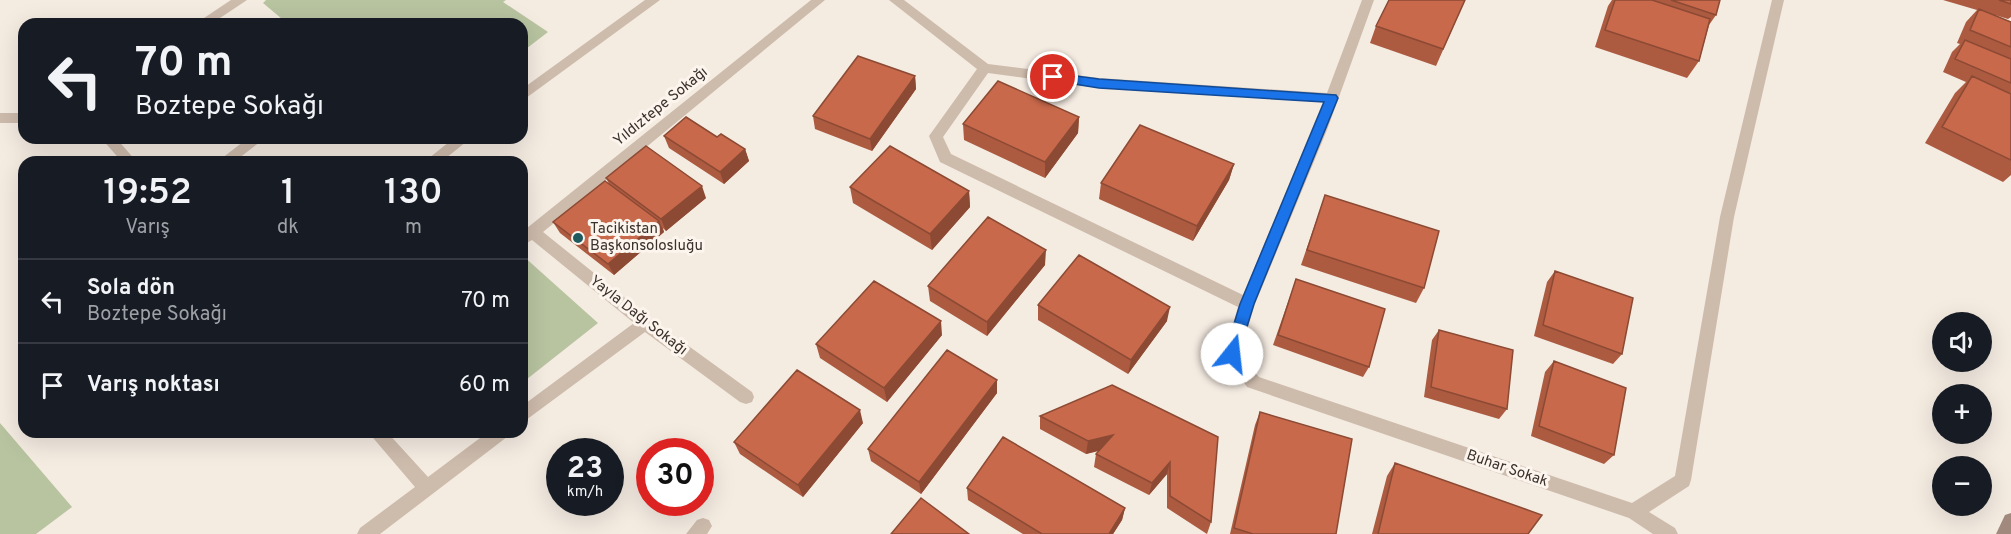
<!DOCTYPE html>
<html lang="tr">
<head>
<meta charset="utf-8">
<style>
  body { margin:0; font-family:Overpass,sans-serif; background:#242831; color:#f1f3f6; height:100vh; display:flex; flex-direction:column; font-size:22px; white-space:nowrap }
  * { box-sizing:border-box; margin:0 }
  p { font-size:20px; color:#9ea1a6 }
  .icon { flex:none; width:33px; height:33px; fill:none; stroke:currentColor; stroke-width:2; stroke-linecap:round; stroke-linejoin:round }
  .map { position:relative; flex:1; overflow:hidden }
  .panel { position:absolute; left:18px; top:156px; width:510px; height:282px; display:flex; flex-direction:column; background:#171b24; border-radius:18px; box-shadow:0 6px 24px #0002 }
  .panel>* { flex:none }
  .hud { position:absolute; left:18px; top:18px; width:510px; height:126px; border-radius:18px; box-shadow:0 6px 24px #0002; background:#171b24; color:#f1f3f6; overflow:hidden }
  .tools { position:absolute; left:1932px; top:312px; display:grid; gap:12px }
  .tools a { display:grid; place-items:center; width:60px; height:60px; border-radius:50%; background:#171b24; box-shadow:0 6px 24px #0002; font-size:30px }
  .speed { position:absolute; left:546px; top:438px; display:flex; gap:12px; font-size:30px; font-weight:700; text-align:center }
  .speed>* { display:grid; place-content:center; width:78px; height:78px; border-radius:50%; background:#171b24; box-shadow:0 6px 24px #0002; line-height:1 }
  .speed small { font-size:15px; font-weight:400 }
  .speed .limit { border:9px solid #d22; background:#fff; color:#111 }
  .pin { position:absolute; display:grid; place-items:center; width:51px; height:51px; color:#fff; margin:-26px; border:3px solid #fff; border-radius:50%; box-shadow:0 2px 6px #0007 }
  .me { position:absolute; width:66px; margin:-33px; rotate:16deg; stroke-linejoin:round; filter:drop-shadow(0 0 4px #0008) }
  .turn { display:flex; align-items:center; gap:21px; height:126px; padding:0 18px; font-size:27px }
  .turn .icon { width:78px; height:78px; stroke-width:2.5 }
  .turn b { display:block; font-size:42px; line-height:51px }
  .eta { display:flex; justify-content:space-evenly; align-items:center; height:102px; text-align:center }
  .eta b { font-size:36px; font-weight:600; line-height:42px }
  ul { padding:0; list-style:none }
  li { display:flex; align-items:center; gap:18px; height:84px; padding:0 18px; border-top:2px solid #363941 }
  li div { flex:1 }
  li b { display:block; font-size:22px }
  li em { font-style:normal }
  .map>svg:first-child { display:block }
  .green { fill:#b8c4a0 }
  .lines { fill:none; stroke-linecap:round; stroke-linejoin:round }
  .lane { fill:#cdbbac; fill-rule:evenodd }
  .street { fill:#cdbbac; fill-rule:evenodd }
  .secondary { fill:#a18a7d; fill-rule:evenodd }
  .wall { fill:#ac5a40 }
  .shaded-wall { fill:#8c4a34 }
  .building { fill:#c8694b; stroke:#8c4a34; stroke-width:1.5 }
  .route { fill:#1a73e8; stroke:#114b97; stroke-width:1.5 }
  .poi-dot { fill:#1f5a5e; stroke:#fbf5ee; stroke-width:2 }
  .labels { text-anchor:middle; dominant-baseline:central; stroke-width:6; stroke-linejoin:round; paint-order:stroke }
  .street-label { font-size:15px; fill:#3b302b; stroke:#fbf5ee }
  .poi-label { font-size:15px; fill:#3b302b; stroke:#fbf5ee; text-anchor:start }
</style>
</head>
<body>
<div class="map">
<svg width="2011" height="534" viewBox="0 0 2011 534">
  <rect width="100%" height="100%" fill="#f4ebe1"/>
  <path class="green" d="M266,0H506L503,2L548,32L522,52V24H288L263,3Z
    M522,255L598,323L522,383Z
    M0,423L72,507L36,534H0Z"/>
  <g class="lines">
    <path class="lane" d="M248,138H265L234,162H217Z
      M703,518L709,520L712,526L707,534H686L697,520Z"/>
    <path class="street" d="M231,0H247L211,24H195Z
      M645,0H660L522,101V89Z
      M811,0H825L543,232L650,318L752,392L754,397L752,402L746,404L740,402L645,332L522,423V406L634,323L532,240L522,246V232Z
      M889,0H904L988,64L1099,78L1327,93L1362,0H1374L1327,130L1255,304L1240,353L1259,377L1632,503L1675,476L1720,217L1772,0H1784L1734,217L1691,480L1689,486L1649,512L1675,528L1678,534H1653L1629,518L1247,387L1224,354L1238,307L940,162L929,136L977,69ZM988,73L1099,88L1323,102L1243,295L951,154L943,137Z
      M0,113H24V123H0Z
      M101,138H116L137,162H122Z
      M454,138H471L441,162H424Z
      M368,432H387L428,477L488,432H509L507,437L380,534H357L360,528L415,487Z"/>
    <path class="secondary" d="M2011,513V534H1996L2005,515Z"/>
  </g>
  <path class="wall" d="M1465,0L1436,66L1370,43L1376,26Z
    M1612,0H1720L1716,15L1709,25L1699,61L1687,78L1595,47L1608,6Z
    M1943,0H2011V17L2008,19L1995,15L2011,22V175L2003,182L1925,143L1955,93L1966,82L1943,72L1952,52L1960,44L1957,43L1966,22L1977,10Z
    M915,76L916,89L872,151L815,129L813,116Z
    M1079,117L1078,133L1045,178L964,140L963,124Z
    M664,136L717,137L745,149L749,161L724,184L669,148Z
    M1234,164L1229,180L1193,241L1099,199L1101,183Z
    M606,178L706,198L666,231L663,228L664,232L614,275L560,233L553,222L609,184Z
    M850,187L969,191L970,207L932,250L853,203Z
    M1325,195L1424,288L1416,303L1301,265Z
    M1045,265L987,336L930,301L928,286Z
    M1555,271L1622,354L1613,364L1534,336L1547,282Z
    M1296,279L1369,367L1363,377L1273,345Z
    M1038,305L1167,321L1128,374L1038,320Z
    M1439,330L1507,409L1499,419L1424,397L1432,340Z
    M942,335L887,402L820,358L816,344Z
    M1554,361L1614,455L1604,464L1531,436L1545,372Z
    M997,380V393L921,494L871,461L868,449Z
    M1260,412L1336,534H1230L1255,425Z
    M1040,416L1218,437L1211,522L1207,534L1167,508V474L1149,495L1094,467L1096,454L1099,451L1086,454L1040,429Z
    M863,423L803,497L740,454L734,442Z
    M1395,463L1528,534H1372L1387,476Z
    M967,488L1125,508L1122,520L1113,534H1023L968,500Z"/>
  <path class="shaded-wall" d="M915,76L916,89L872,151L870,139Z
    M1079,117L1078,133L1045,178V162Z
    M745,149L749,161L724,184L720,172Z
    M1234,164L1229,180L1193,241L1197,226Z
    M702,186L706,198L666,231L661,219Z
    M969,191L970,207L932,250L930,234Z
    M659,221L664,232L614,275L608,264Z
    M1046,250L1045,265L987,336V322Z
    M1170,307L1167,321L1128,374L1131,360Z
    M941,321L942,335L887,402L884,388Z
    M997,380V393L921,494L919,482Z
    M860,410L863,423L803,497L798,485Z
    M1113,435L1111,447L1086,454L1088,441Z
    M1170,462L1167,474L1149,495L1152,483Z
    M1125,508L1122,520L1113,534H1109Z"/>
  <path class="building" d="M1389,0H1465L1443,49L1376,26Z
    M1615,0H1652L1710,19L1699,61L1605,30Z
    M1671,0H1720L1716,15Z
    M1999,0H2011V4Z
    M1979,9L2011,22V47L1970,30Z
    M1965,40L2011,59V83L1955,59Z
    M858,56L915,76L870,139L813,116Z
    M1972,76L2011,94V160L1942,127Z
    M998,81L1079,117L1045,162L963,124Z
    M686,117L717,137L721,134L745,149L720,172L664,136Z
    M1140,125L1234,164L1197,226L1101,183Z
    M646,146L702,186L661,219L606,178Z
    M890,146L969,191L930,234L850,187Z
    M605,181L659,221L608,264L553,222Z
    M1325,195L1439,231L1424,288L1307,250Z
    M988,217L1046,250L987,322L928,286Z
    M1079,255L1170,307L1131,360L1038,305Z
    M1555,271L1633,298L1622,354L1543,325Z
    M1296,279L1385,309L1369,367L1278,335Z
    M874,281L941,321L884,388L816,344Z
    M1439,330L1513,350L1507,409L1431,387Z
    M947,350L997,380L919,482L868,449Z
    M1554,361L1626,388L1614,455L1539,426Z
    M797,370L860,410L798,485L734,442Z
    M1112,385L1218,437L1211,522L1170,496V462L1152,483L1096,454L1113,435L1088,441L1040,416Z
    M1260,412L1352,439L1336,534H1253L1234,528Z
    M1003,437L1125,508L1109,534H1042L967,488Z
    M1395,463L1542,515L1528,534H1378Z
    M921,498L969,534H891Z"/>
  <path class="route" d="M1053,73L1099,79L1336,95L1338,98L1254,304L1237,359H1227L1225,354L1240,304L1324,102L1099,88L1049,80L1047,77Z"/>
  <circle class="poi-dot" cx="578" cy="238" r="6"/>
  <g class="labels">
    <g class="street-label">
      <text transform="translate(661 107) rotate(-39)">Yıldıztepe Sokağı</text>
      <text transform="translate(638 316) rotate(38)">Yayla Dağı Sokağı</text>
      <text transform="translate(1507 469) rotate(19)">Buhar Sokak</text>
    </g>
    <g class="poi-label">
      <text x="590" y="229">Tacikistan<tspan x="590" dy="17">Başkonsolosluğu</tspan></text>
    </g>
  </g>
</svg>
<div class="tools">
<a><svg class="icon" aria-label="sound" viewBox="0 0 24 24"><path d="M4 9h4l5-4v14l-5-4H4zM17 9q2 3 0 6"/></svg></a>
<a>+</a>
<a>−</a>
</div>
<div class="speed"><div>23<small>km/h</small></div><div class="limit">30</div></div>
<div class="pin" style="left:1053px;top:77px;background:#d93025"><svg class="icon" aria-label="arrive" viewBox="0 0 24 24"><path d="M6 21V4h12l-3 4 3 4H6"/></svg></div>
<svg class="me" style="left:1232px;top:354px" viewBox="-20 -20 40 40"><circle r="19" fill="#fff"/><path d="M0-13L10 11 0 6-10 11z" fill="#1a73e8"/></svg>
<div class="hud">
<div class="turn"><svg class="icon" aria-label="left" viewBox="0 0 24 24"><path d="M17 20v-9H6M10 6l-5 5 5 5"/></svg><div><b>70 m</b>Boztepe Sokağı</div></div>
</div>
<section class="panel">
<div class="eta">
<div><b>19:52</b><p>Varış</p></div>
<div><b>1</b><p>dk</p></div>
<div><b>130</b><p>m</p></div>
</div>
<ul>
<li><svg class="icon" aria-label="left" viewBox="0 0 24 24"><path d="M17 20v-9H6M10 6l-5 5 5 5"/></svg><div><b>Sola dön</b><p>Boztepe Sokağı</p></div><em>70 m</em></li>
<li><svg class="icon" aria-label="arrive" viewBox="0 0 24 24"><path d="M6 21V4h12l-3 4 3 4H6"/></svg><div><b>Varış noktası</b></div><em>60 m</em></li>
</ul>
</section>
</div>
</body>
</html>
